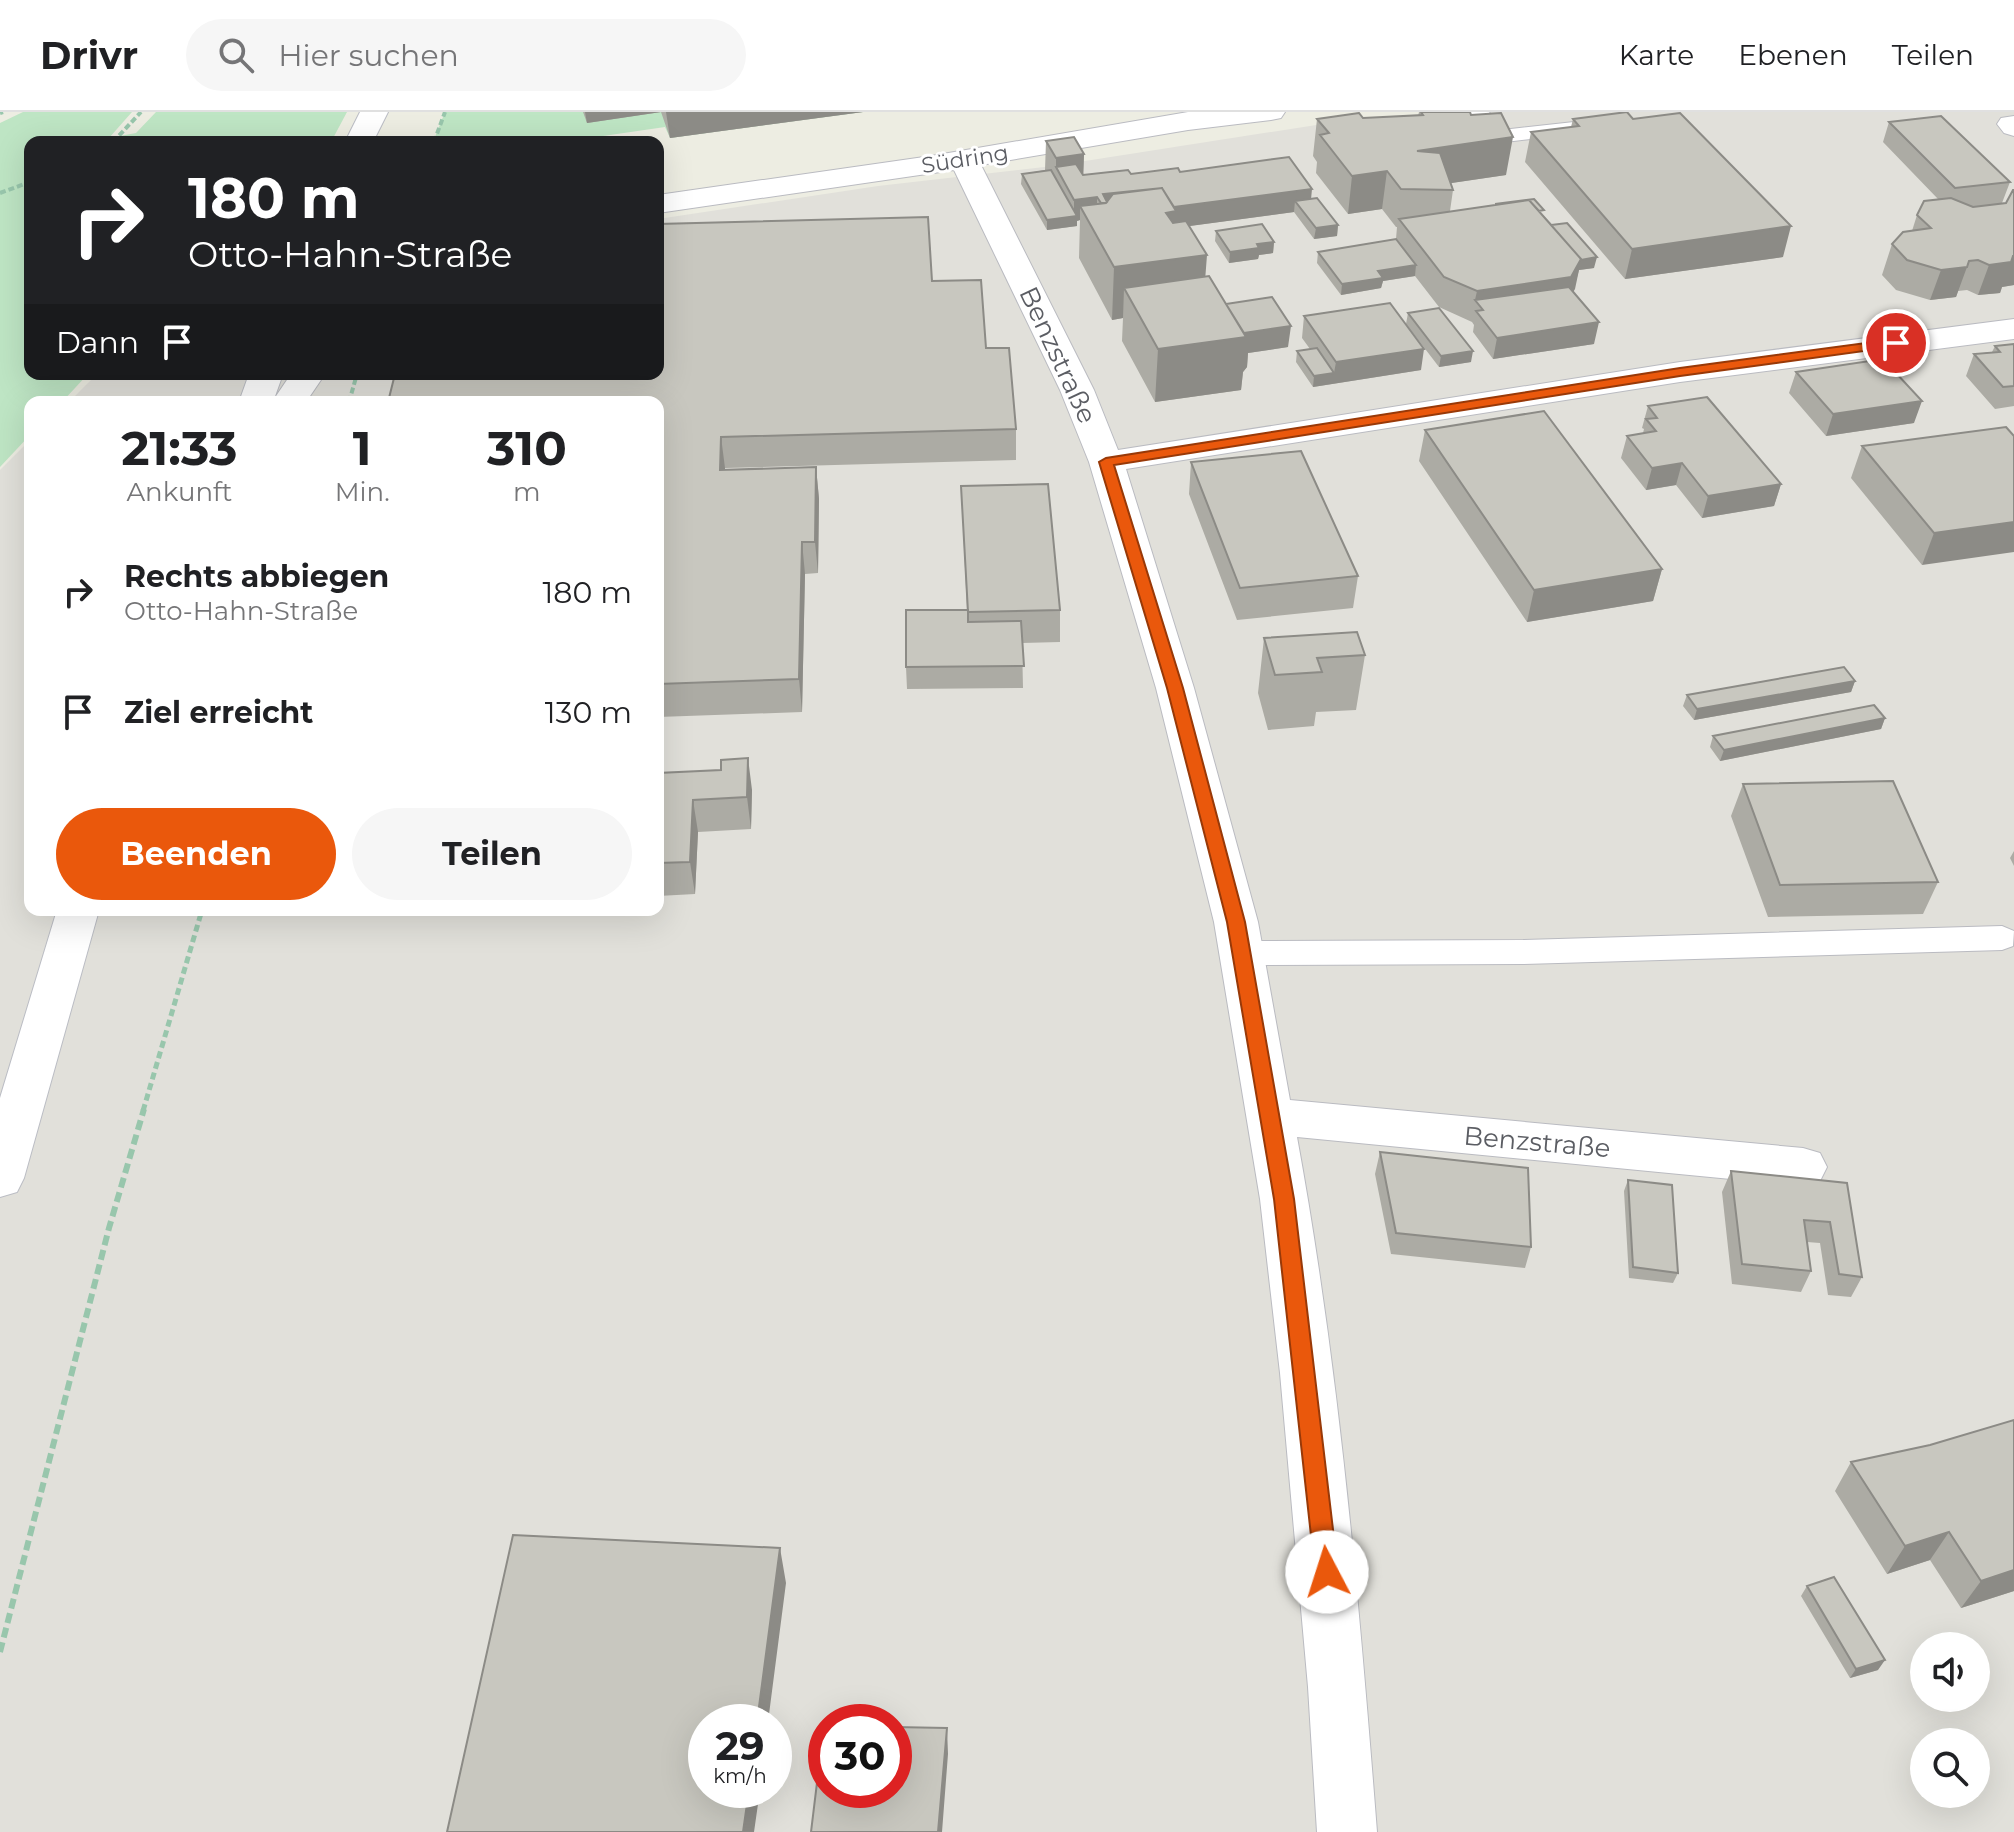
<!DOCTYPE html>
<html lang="de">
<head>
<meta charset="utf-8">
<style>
  body { margin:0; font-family:Montserrat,sans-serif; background:#f6f6f6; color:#202124; height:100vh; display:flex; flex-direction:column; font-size:30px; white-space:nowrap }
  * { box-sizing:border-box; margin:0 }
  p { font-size:26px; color:#757577 }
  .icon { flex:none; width:44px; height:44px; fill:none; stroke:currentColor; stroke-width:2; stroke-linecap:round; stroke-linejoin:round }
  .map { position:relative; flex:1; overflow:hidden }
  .drawer { position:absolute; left:24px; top:284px; width:640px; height:520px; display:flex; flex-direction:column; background:#fff; border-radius:16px; box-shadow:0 8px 32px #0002 }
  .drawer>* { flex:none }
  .top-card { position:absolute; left:24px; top:24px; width:640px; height:244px; border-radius:16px; box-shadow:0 8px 32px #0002; background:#202124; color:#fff; overflow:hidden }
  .tools { position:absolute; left:1910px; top:1520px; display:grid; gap:16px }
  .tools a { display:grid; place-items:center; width:80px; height:80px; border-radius:50%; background:#fff; box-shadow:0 8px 32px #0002; font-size:40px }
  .speed { position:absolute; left:688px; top:1592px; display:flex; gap:16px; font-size:40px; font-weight:700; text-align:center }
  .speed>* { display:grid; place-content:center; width:104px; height:104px; border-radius:50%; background:#fff; box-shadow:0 8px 32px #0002; line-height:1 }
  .speed small { font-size:20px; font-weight:400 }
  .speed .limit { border:12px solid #d22; background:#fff; color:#111 }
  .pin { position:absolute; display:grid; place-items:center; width:68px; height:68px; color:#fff; margin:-34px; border:4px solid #fff; border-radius:50%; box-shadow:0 2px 8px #0007 }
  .me { position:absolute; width:88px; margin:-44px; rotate:355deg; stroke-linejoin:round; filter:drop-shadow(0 0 6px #0008) }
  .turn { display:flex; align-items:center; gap:28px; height:168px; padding:0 32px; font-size:36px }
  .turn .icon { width:104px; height:104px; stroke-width:2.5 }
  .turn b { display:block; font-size:56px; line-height:68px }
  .then { display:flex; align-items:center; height:76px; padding:0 32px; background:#0003; gap:16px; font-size:30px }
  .eta { display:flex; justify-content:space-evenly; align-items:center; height:136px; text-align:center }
  .eta b { font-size:48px; font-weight:700; line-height:56px }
  .button { display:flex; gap:16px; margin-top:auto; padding:16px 32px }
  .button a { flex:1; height:92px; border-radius:48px; background:#ea580c; color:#fff; font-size:32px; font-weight:700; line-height:92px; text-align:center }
  .button a+a { background:#f6f6f6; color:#202124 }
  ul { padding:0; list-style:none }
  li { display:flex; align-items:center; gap:24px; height:120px; padding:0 32px }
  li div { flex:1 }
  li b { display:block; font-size:30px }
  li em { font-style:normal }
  header { display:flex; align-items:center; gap:48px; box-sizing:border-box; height:112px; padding:0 40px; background:#fff; border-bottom:2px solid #e0e0e0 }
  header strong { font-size:38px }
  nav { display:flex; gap:44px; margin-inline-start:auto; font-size:28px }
  .search { width:560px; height:72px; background:#f6f6f6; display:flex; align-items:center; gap:20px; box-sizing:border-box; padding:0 28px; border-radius:44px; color:#757577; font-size:30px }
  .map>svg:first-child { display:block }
  .industrial { fill:#e1e0da; fill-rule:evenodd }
  .green { fill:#bee5c4 }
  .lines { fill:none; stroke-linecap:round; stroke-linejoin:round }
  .lane-casing { stroke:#babbc1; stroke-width:2 }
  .street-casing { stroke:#babbc1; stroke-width:2 }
  .secondary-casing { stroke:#bbbdc4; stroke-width:2 }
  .path-far2 { stroke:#98c6ac; stroke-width:4; stroke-dasharray:6 3; stroke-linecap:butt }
  .path-far1 { stroke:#98c6ac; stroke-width:5; stroke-dasharray:7 4; stroke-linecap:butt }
  .path { stroke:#98c6ac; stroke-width:6; stroke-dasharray:10 5; stroke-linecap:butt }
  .lane { fill:#fff; fill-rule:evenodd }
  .street { fill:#fff; fill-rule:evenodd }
  .secondary { fill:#fff; fill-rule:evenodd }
  .wall { fill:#acaba4 }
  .shaded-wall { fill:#8c8b86 }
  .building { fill:#c8c7bf; stroke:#8c8b86; stroke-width:2 }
  .route { fill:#ea580c; stroke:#983908; stroke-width:2 }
  .labels { text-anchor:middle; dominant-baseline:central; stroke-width:6; stroke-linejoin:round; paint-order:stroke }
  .far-street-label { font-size:22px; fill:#5b5d63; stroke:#fff }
  .street-label { font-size:26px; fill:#5b5d63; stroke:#fff }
</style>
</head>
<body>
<header>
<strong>Drivr</strong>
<div class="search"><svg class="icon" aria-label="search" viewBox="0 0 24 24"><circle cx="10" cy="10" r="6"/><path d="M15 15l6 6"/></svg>Hier suchen</div>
<nav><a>Karte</a><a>Ebenen</a><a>Teilen</a></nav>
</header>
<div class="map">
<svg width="2014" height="1720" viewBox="0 0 2014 1720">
  <rect width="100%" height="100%" fill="#edede2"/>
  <path class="industrial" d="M1489,0H2014V1720H0V358L30,328V798H658V290H69L97,262H658V107L878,74L1053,54L1348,8ZM1924,1534H1976V1586H1924ZM706,1610H774V1678H706ZM826,1610H894V1678H826ZM1924,1630H1976V1682H1924Z"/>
  <path class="green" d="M23,0H132L109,26L136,21L156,0H347L331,30H30V262H88L62,290H30V323L0,355V11Z
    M445,0H863L670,26L665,15L562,30H433Z"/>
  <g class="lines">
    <g class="lane-casing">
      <path id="lane" d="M1468,0H1489L1502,18L1574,10L1584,16L1574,22L1497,31L1490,29Z
        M2002,814L2014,819L2013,834L2002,838L1523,852L1242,853L1231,849L1226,841L1231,833L1242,829L1523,828Z"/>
    </g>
    <g class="street-casing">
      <path id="street" d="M1188,0H1285L1281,6L1271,8L1188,18L981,53L1094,278L1118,338L1680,250L2014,207V227L1680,270L1126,357L1194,576L1258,810L1290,988L1803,1036L1820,1041L1827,1055L1820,1069L1803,1074L1297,1025C1339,1254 1359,1488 1377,1720H1317L1308,1575L1280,1261L1260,1087L1214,810L1156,576L1089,350L1060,278L954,58L658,101V83L931,44Z
        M2014,4V24L2004,21L1997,12L2001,6Z
        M291,262H325L306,290H272Z"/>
    </g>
    <g class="secondary-casing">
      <path id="secondary" d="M360,0H388L373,30H345Z
        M249,262H283L273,290H239Z
        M57,798H99L24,1066L17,1080L0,1085V986Z"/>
    </g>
    <path class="path-far2" d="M0,1L3,0
      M113,30L141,0
      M434,30L445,0
      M0,81L30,70
      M349,290L357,262"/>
    <path class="path-far1" d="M143,999L202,798"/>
    <path class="path" d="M0,1540L109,1116L144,997"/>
    <use href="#lane" class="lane"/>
    <use href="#street" class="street"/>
    <use href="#secondary" class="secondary"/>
  </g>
  <path class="wall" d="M583,0H863L670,26L661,0L587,11Z
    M1419,0H1470L1506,63L1451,71L1453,78L1450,99L1543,103L1594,156L1579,158L1573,180L1594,232L1493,247L1473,220L1474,213L1472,210L1439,195L1415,164L1383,169L1381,176L1341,183L1317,151L1318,140L1396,127L1397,115H1396L1382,97L1348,102L1316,61L1317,50L1313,44L1317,7L1363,6L1418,4Z
    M1573,7H1633L1783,145L1625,167L1525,50L1531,20L1571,15Z
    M1889,10L2010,70L2002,91H2006L2014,78V173L2002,175L2000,181L1978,183L1967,178L1958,179L1956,185L1930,188L1896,178L1882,163L1892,132L1912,119L1917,103L1938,87L1883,30Z
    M1046,29L1084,42L1083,63L1180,60L1311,87L1338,113L1337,124L1314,127L1294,100L1189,114L1205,165L1226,192L1288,235L1248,241L1247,255L1243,260L1241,278L1155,290L1122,229L1123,206L1112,208L1079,146L1080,108L1077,109V114L1047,118L1021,72L1022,62L1045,58Z
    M1216,119L1274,130L1273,141L1259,143L1258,147L1229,151L1215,129Z
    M932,169L986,236L1016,317V348L725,356V358L816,355L819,387L818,461L805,462L802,600L658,605V290Z
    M1408,201L1471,250L1439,255L1406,212Z
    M1304,204L1421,258L1313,275L1296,250L1297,239L1310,237L1302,226Z
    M2014,232V294L1995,297L1966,264L1974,242L1992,240L1995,234Z
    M1796,260L1914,311L1826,324L1789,281Z
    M1648,294L1781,372L1774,394L1702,406L1676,373L1646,378L1621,346L1627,324L1643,321L1644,317L1642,316Z
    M2006,315L1922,453L1851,366L1862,334Z
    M1425,318L1662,457L1653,489L1527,510L1419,349Z
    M1191,350L1358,464L1353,496L1237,508L1189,382Z
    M961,374L1060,498V530L1022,531L1023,576L907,577L906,555L967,498Z
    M1264,526L1365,543L1356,598L1316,600L1314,614L1268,618L1258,581Z
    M1855,569L1851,580L1694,608L1683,594L1687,583Z
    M1885,606L1881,617L1720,649L1710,635L1713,624Z
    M658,661L752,678L751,717L698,720L695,782L658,784Z
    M1743,672L1938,770L1923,802L1768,805L1731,704Z
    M2014,739V754L2010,746Z
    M1380,1040L1531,1135L1525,1156L1391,1142L1375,1062Z
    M1731,1059L1847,1071L1862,1165L1851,1185L1828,1183L1820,1131L1807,1130L1811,1159L1801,1180L1732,1172L1722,1080Z
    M1628,1068L1678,1161L1673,1171L1629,1166L1624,1079Z
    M2014,1308V1479L1961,1496L1930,1448L1887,1462L1835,1379L1851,1350L1930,1333Z
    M1807,1474L1878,1558L1850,1566L1801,1484Z"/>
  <path class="shaded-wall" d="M585,0H661L587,11Z
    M666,0H863L670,26Z
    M1513,25L1506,63L1411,77L1417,39Z
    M1084,42L1083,72L1056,55V46Z
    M1387,59L1382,97L1348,102L1352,64Z
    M1140,77L1139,98L1101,113L1103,82Z
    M1312,77L1310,98L1295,89L1294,100L1175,116L1207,143L1203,195L1124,176L1123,206L1112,208L1114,155L1153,98Z
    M1097,85V106L1080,94V108L1077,109V114L1047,118V108L1074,104V88Z
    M1338,113L1337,124L1314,127L1316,116Z
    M1791,114L1783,145L1625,167L1632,137Z
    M1274,130L1273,141L1259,143L1258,147L1229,151L1230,140L1257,132Z
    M2014,144V173L2002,175L2000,181L1978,183L1989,153Z
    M1597,145L1594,156L1579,158L1575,177L1564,196L1483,198L1475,188L1477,179L1562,150Z
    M1416,153L1415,164L1383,169L1381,176L1341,183L1342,172L1378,159Z
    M1967,155L1956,185L1930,188L1941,158Z
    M1599,210L1594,232L1493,247L1497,226Z
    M1291,214L1288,235L1248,241L1247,255L1243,260L1241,278L1155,290L1158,237L1241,221Z
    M1424,237L1421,258L1313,275L1314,264L1334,261L1336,250Z
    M1473,239L1471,250L1439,255L1441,244Z
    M1922,289L1914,311L1826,324L1833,302Z
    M721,325L725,356L724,390L720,358Z
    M1682,351L1676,373L1646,378L1652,356Z
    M816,355L819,387L818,461L815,430Z
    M1781,372L1774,394L1702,406L1708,384Z
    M2014,410V440L1922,453L1934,421Z
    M802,430L805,462L802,600L799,567Z
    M1662,457L1653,489L1527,510L1534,478Z
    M1855,569L1851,580L1694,608L1697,597Z
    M1885,606L1881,617L1720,649L1724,638Z
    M748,646L752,678L751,717L747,685Z
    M693,688L698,720L695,782L690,750Z
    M1949,1420L1930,1448L1887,1462L1905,1434Z
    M780,1436L786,1471L768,1610H757Z
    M2014,1458V1479L1961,1496L1981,1469Z
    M1885,1548L1878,1558L1850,1566L1856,1557Z
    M947,1616L948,1642L942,1720H938Z
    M749,1678H760L754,1720H743Z"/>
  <path class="building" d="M1421,0H1470L1471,3L1501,1L1513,25L1417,39L1440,41L1453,78L1401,77L1387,59L1352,64L1320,23L1329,21L1317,7L1359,1L1363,6L1423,3Z
    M1627,0L1633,7L1680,1L1791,114L1632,137L1531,20L1579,14L1573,7Z
    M1941,4L2010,70L1955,76L1889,10Z
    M1074,25L1084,42L1056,46L1046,29Z
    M1289,45L1312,77L1174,95L1162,76L1103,82L1107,90L1106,91H1101L1097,85L1074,88L1056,55L1076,52L1083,63L1128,58L1131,62L1178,56L1180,60Z
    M1051,58L1077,104L1047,108L1022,62Z
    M1162,76L1176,99L1166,101L1173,111L1186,109L1207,143L1114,155L1080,94L1106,91L1113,82Z
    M2013,78H2014V144H2013L2011,150L1989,153L1978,148L1969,149L1967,155L1941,158L1907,148L1892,132L1903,120L1931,116L1917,103L1924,89L1951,86L1973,95L2006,91Z
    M1317,86L1338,113L1316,116L1295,89Z
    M1534,87L1544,98L1539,99L1529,88L1495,92Z
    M1529,88L1581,147L1571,165L1477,179L1444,165L1399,107Z
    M928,105L932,169L981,168L986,236H1009L1016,317L721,325L720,358L816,355L815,430H802L799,567L658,572V290H388L395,262H658V112Z
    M1567,111L1597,145L1581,148V147L1551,113Z
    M1262,112L1274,130L1257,132L1259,136L1230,140L1216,119Z
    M1396,127L1416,153L1378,159L1383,166L1342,172L1318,140Z
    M1209,164L1246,225L1158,237L1124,176Z
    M1569,175L1599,210L1497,226L1476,199L1483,198L1475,188Z
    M1272,185L1291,214L1244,221L1226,192Z
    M1390,191L1424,237L1336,250L1304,204Z
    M1439,196L1473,239L1441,244L1408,201Z
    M2014,232V274L2003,275L1974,242L2000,240L1995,234Z
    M1317,236L1334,261L1314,264L1297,239Z
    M1883,247L1922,289L1833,302L1796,260Z
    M1707,285L1781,372L1708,384L1682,351L1652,356L1627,324L1656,319L1646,307L1657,306L1648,294Z
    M1544,299L1662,457L1534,478L1425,318Z
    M2006,315L2014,324V410L1934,421L1862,334Z
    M1301,339L1358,464L1240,476L1191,350Z
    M1048,372L1060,498L968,500L961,374Z
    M906,498H968V510L1021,509L1024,554L906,555Z
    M1357,520L1365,543L1317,546L1322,560L1275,563L1264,526Z
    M1844,555L1855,569L1697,597L1687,583Z
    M1874,593L1885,606L1724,638L1713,624Z
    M748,646L747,685L693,688L690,750L658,751V661L721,658V648Z
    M1893,669L1938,770L1780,773L1743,672Z
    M1380,1040L1528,1056L1531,1135L1396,1121Z
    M1731,1059L1847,1071L1862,1165L1839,1162L1830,1110L1804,1108L1811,1159L1742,1152Z
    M1628,1068L1672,1073L1678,1161L1633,1155Z
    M2014,1308V1458L1981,1469L1949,1420L1905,1434L1851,1350L1930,1333Z
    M513,1423L780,1436L757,1610H706V1678H749L743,1720H447Z
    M1834,1465L1885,1548L1856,1557L1807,1474Z
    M824,1613H826V1678H894V1615L947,1616L938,1720H811Z"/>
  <path class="route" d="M1896,227L1901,228V234L1680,264L1114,353L1183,576L1245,810L1294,1087L1338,1460L1335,1468L1327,1471L1319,1468L1315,1460L1274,1087L1227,810L1167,576L1099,350L1106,346L1680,256Z"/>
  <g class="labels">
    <g class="far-street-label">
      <text transform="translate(965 47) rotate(-9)">Südring</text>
    </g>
    <g class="street-label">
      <text transform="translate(1058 243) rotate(65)">Benzstraße</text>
      <text transform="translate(1537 1030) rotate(5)">Benzstraße</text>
    </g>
  </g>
</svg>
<div class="tools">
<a><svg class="icon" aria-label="sound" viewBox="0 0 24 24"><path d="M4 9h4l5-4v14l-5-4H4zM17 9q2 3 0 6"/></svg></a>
<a><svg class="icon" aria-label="search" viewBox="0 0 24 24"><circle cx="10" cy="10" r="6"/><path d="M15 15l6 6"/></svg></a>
</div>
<div class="speed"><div>29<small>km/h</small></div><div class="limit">30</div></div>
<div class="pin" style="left:1896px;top:231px;background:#d93025"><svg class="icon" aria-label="arrive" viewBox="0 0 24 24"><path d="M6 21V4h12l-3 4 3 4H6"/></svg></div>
<svg class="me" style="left:1327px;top:1460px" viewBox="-20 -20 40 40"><circle r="19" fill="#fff"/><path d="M0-13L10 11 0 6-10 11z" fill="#ea580c"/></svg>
<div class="top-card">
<div class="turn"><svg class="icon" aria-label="right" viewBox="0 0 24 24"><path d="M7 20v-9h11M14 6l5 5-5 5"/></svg><div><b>180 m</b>Otto-Hahn-Straße</div></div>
<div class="then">Dann<svg class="icon" aria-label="arrive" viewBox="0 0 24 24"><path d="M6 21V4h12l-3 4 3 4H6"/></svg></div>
</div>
<section class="drawer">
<div class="eta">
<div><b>21:33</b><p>Ankunft</p></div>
<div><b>1</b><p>Min.</p></div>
<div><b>310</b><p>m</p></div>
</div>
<ul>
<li><svg class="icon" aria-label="right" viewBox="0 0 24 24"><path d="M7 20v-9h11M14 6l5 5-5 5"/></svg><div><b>Rechts abbiegen</b><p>Otto-Hahn-Straße</p></div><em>180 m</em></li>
<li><svg class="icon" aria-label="arrive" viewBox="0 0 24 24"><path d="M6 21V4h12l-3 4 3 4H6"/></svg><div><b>Ziel erreicht</b></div><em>130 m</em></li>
</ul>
<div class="button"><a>Beenden</a><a>Teilen</a></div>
</section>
</div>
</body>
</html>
